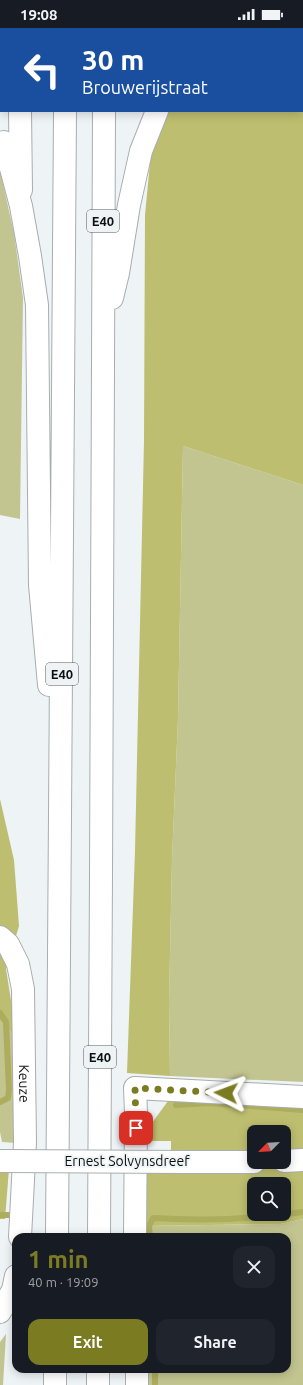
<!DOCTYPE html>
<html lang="en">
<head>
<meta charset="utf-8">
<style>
  body { margin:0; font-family:Ubuntu,sans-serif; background:#20242c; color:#f1f3f6; height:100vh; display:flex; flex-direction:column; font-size:15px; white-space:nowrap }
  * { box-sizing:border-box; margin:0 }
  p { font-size:13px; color:#9ea1a6 }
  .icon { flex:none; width:22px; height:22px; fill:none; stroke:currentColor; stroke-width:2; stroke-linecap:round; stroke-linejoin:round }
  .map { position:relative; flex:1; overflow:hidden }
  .details { position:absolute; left:12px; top:1205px; width:279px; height:140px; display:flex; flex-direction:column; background:#171b24; border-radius:12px; box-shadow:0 2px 10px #0003 }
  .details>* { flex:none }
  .top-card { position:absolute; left:0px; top:0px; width:303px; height:84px; box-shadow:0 2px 10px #0003; background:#1a4fa0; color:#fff; overflow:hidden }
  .needle { width:26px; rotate:246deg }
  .fabs { position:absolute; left:247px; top:1097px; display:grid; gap:8px }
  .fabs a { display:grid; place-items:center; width:44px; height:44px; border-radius:8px; background:#171b24; box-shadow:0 2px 10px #0003; font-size:20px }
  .pin { position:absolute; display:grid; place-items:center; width:34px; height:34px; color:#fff; margin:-17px; border-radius:8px; box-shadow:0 2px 6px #0006 }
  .me { position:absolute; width:44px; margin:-22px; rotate:273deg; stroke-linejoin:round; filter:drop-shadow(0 0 3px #0008) }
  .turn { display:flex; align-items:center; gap:14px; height:84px; padding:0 16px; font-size:18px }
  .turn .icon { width:52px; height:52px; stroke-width:2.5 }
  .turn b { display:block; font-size:28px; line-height:34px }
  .round { display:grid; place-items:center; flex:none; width:42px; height:42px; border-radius:12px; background:#20242c }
  .summary { display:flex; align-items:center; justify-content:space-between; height:68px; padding:0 16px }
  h1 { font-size:24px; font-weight:700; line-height:30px; color:#7b7b22 }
  .button { display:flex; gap:8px; margin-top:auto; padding:8px 16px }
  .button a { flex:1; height:46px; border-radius:12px; background:#7b7b22; color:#fff; font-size:16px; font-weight:700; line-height:46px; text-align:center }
  .button a+a { background:#20242c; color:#f1f3f6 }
  .status { display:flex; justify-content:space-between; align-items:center; height:28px; padding:0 20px; background:#171b24; direction:ltr }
  .status svg { height:11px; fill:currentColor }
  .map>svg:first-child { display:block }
  .green { fill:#c3c590 }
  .forest { fill:#bdbe6f; fill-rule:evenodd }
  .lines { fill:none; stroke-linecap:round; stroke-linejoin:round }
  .stream { stroke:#acad5d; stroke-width:6 }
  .minor-casing { stroke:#a8adb0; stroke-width:24 }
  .highway-casing { stroke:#a8adb0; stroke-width:24 }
  .minor { stroke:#fff; stroke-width:22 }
  .highway { stroke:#fff; stroke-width:22 }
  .minor-bridge-casing { stroke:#a8adb0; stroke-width:24; stroke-linecap:butt }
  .minor-bridge { stroke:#fff; stroke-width:22 }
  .route { stroke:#7b7b22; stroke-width:7; stroke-dasharray:0 12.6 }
  .labels { text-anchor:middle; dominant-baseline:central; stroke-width:3.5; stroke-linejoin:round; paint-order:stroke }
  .shield { fill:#eef3f6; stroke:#525456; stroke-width:1 }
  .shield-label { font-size:13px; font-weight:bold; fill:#0f1011 }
  .street-label { font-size:14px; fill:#0f1011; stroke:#eef3f6 }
</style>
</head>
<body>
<div class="status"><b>19:08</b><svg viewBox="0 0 49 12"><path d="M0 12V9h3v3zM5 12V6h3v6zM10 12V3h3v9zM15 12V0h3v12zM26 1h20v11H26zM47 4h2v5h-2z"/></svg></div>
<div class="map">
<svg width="303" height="1357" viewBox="0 0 303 1357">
  <rect width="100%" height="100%" fill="#eef3f6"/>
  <path class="green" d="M0,143L14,205L23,270L20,491L0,487Z
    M183,418L303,457V1054L170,1048L169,973L172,831L178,691Z
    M0,993L17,1010L16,1115L2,1114L0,1104Z
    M303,1191V1357H147V1341H287V1209H144V1198L280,1196Z
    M6,1306L3,1357H0V1314Z"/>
  <path class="forest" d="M241,0H303V457L183,418L178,691L172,831L169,973L170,1048L127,1045L135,823L144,413L145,187L152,114L168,83H302V1H240Z
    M0,771L14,832L19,898L6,941L17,1010L0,993Z
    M168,1073L303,1077V1191L280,1196L144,1198V1144L171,1141V1113H147L149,1099ZM254,1104H284V1134H254ZM254,1156H284V1186H254Z
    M0,1141H9L5,1191H0Z"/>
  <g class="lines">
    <path class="stream" d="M0,985L6,994L9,1062L8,1070L0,1074
      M176,1077L209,1075L303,1082
      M0,1187H10
      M150,1209L149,1198L153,1190C202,1193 255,1191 303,1184
      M155,1341V1357"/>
    <g class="minor-casing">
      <g id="minor">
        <path d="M21,1V0"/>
        <path d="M148,1V0"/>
        <path d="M222,1L223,0"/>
        <path d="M20,83L21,162"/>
        <path id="s1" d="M0,909L8,916L18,936L23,961L25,1114L20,1209"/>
        <path d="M284,1133L303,1132"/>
        <path d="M187,1134H254"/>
        <path d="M135,1209L136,1085L135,1060L303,1069"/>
        <path d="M0,1284L13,1262L16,1248"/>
        <path d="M137,1341V1357"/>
      </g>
    </g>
    <g class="highway-casing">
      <path id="highway" d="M66,1V0
        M104,1V0
        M4,114L21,178L30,228L37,277L40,557L49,657
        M112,270L118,245L129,177L141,123L157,83
        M57,1209L65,83
        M99,1209L101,848L104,83
        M55,1357V1341
        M98,1357V1341"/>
    </g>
    <use href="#minor" class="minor"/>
    <use href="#highway" class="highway"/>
    <g class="minor-bridge-casing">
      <path id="minor-bridge" d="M0,1133L187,1134"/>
    </g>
    <use href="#minor-bridge" class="minor-bridge"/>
  </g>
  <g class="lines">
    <path class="route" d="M136,1100L135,1060L226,1065"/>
  </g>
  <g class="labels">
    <g class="shield">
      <rect x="87" y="182" width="32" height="22" rx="3"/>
      <rect x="46" y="635" width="32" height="22" rx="3"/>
      <rect x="84" y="1018" width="32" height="22" rx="3"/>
    </g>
    <g class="shield-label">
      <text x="103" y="193">E40</text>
      <text x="62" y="646">E40</text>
      <text x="100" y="1029">E40</text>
    </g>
    <g class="street-label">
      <text stroke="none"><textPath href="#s1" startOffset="153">Keuze</textPath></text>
      <text x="127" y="1133">Ernest Solvynsdreef</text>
    </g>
  </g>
</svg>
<div class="fabs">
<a><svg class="needle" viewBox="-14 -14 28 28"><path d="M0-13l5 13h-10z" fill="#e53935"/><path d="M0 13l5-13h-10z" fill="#9ea1a6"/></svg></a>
<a><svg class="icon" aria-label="search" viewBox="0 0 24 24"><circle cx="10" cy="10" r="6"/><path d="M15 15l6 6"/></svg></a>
</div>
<div class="pin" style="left:136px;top:1100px;background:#d93025"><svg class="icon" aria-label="arrive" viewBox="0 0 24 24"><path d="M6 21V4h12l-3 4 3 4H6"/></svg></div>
<svg class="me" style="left:226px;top:1065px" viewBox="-20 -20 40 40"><path d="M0-17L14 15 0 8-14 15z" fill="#7b7b22" stroke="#fff" stroke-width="4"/></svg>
<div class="top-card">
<div class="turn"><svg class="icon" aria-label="left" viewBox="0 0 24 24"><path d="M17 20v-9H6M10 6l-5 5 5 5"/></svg><div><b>30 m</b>Brouwerijstraat</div></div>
</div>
<section class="details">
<div class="summary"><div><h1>1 min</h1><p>40 m · 19:09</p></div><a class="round"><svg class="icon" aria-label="close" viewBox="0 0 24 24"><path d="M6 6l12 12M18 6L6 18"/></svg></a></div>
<div class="button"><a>Exit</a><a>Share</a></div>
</section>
</div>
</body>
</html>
